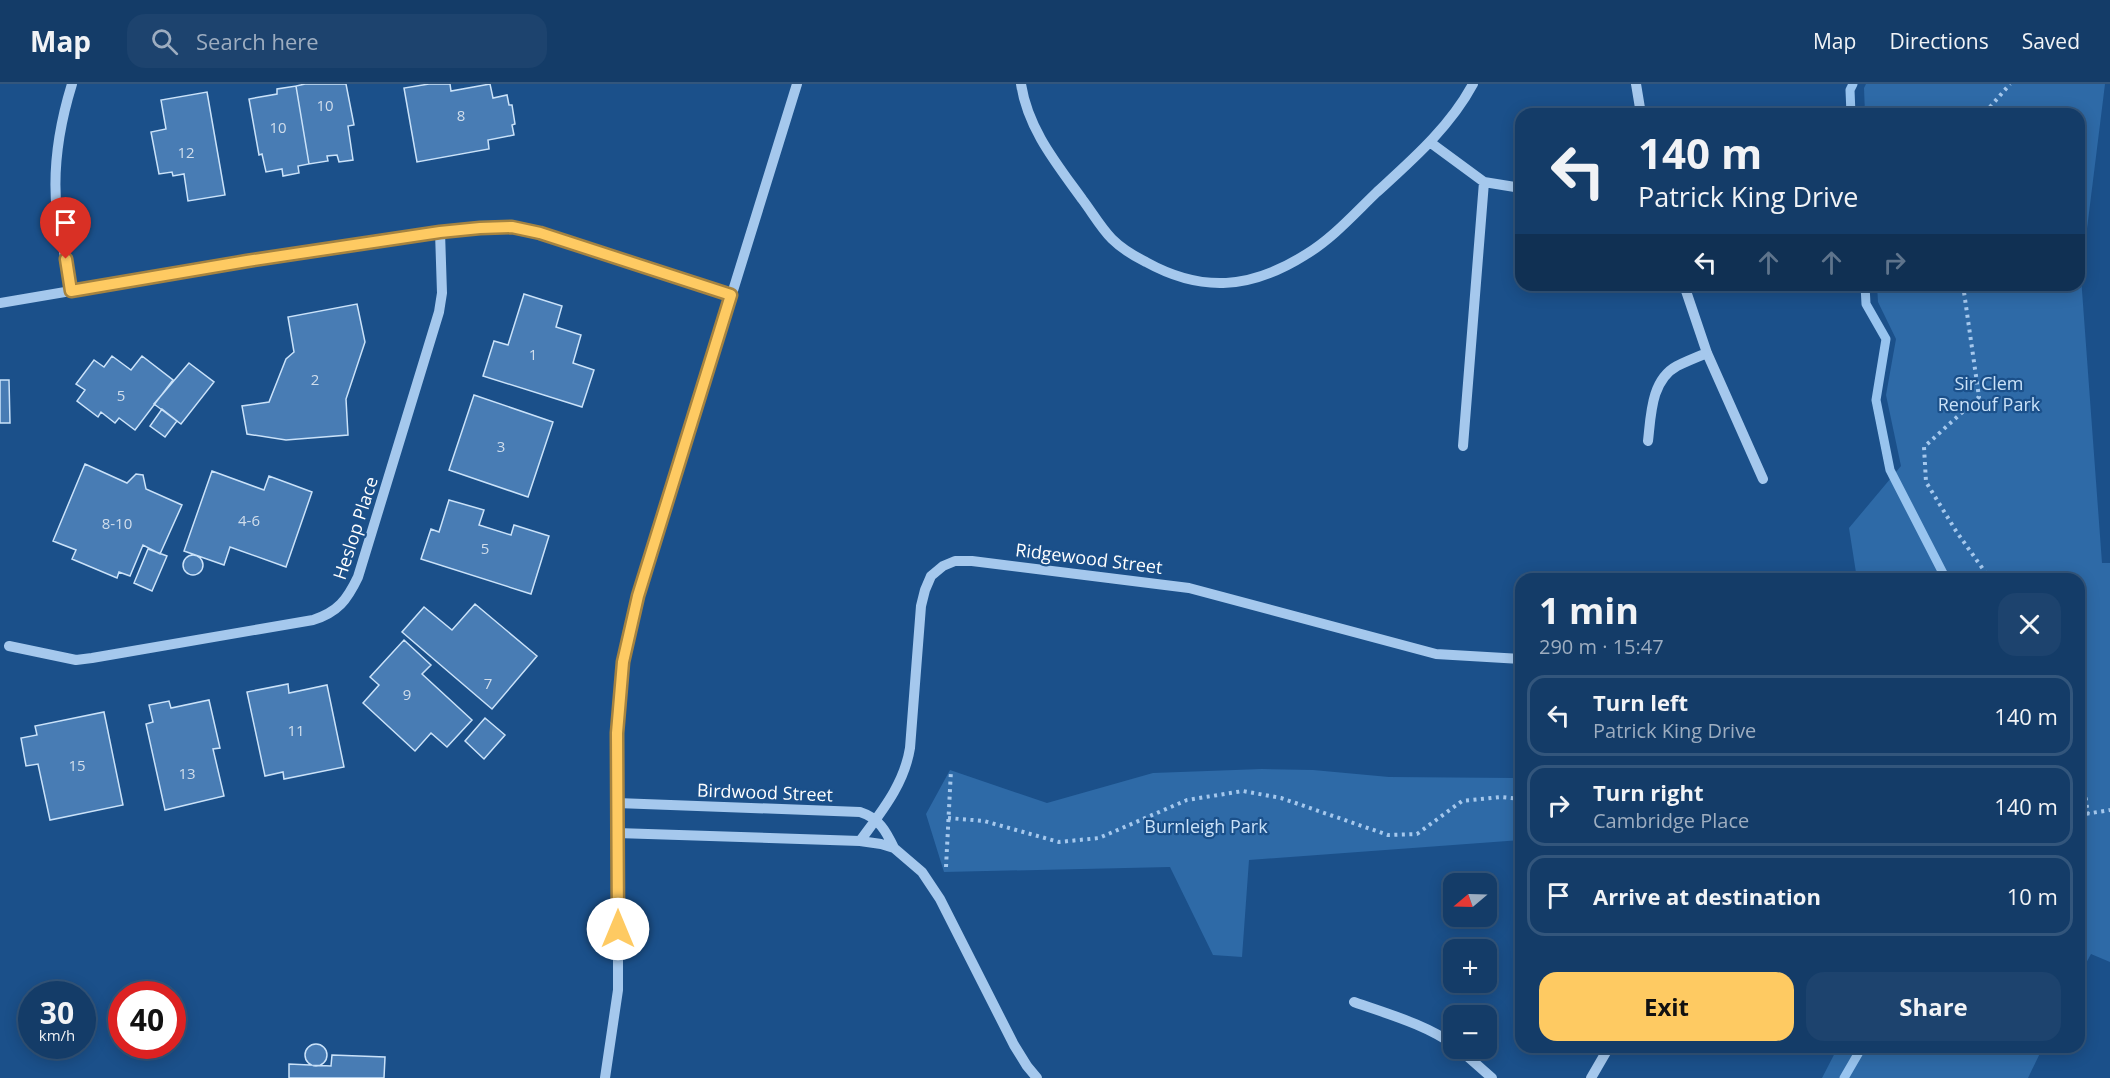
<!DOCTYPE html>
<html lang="en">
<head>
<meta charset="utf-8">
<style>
  body { margin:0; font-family:"Open Sans",sans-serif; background:#1d436e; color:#f1f3f6; height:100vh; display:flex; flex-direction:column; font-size:22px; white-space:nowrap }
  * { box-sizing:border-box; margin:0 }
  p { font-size:20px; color:#9dadc0 }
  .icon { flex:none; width:33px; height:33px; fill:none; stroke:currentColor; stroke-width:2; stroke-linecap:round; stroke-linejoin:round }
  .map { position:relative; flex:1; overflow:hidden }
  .details { position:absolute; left:1515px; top:489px; width:570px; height:480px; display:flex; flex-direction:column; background:#143c68; border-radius:18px; box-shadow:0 3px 15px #0003,0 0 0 2px #33567c }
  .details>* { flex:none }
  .banner { position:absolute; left:1515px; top:24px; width:570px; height:183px; border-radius:18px; box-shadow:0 3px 15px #0003,0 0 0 2px #33567c; background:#143c68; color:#f1f3f6; overflow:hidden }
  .needle { width:39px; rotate:251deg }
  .tools { position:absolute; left:1443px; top:789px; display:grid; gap:12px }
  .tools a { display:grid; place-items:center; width:54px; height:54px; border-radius:12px; background:#143c68; box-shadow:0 3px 15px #0003,0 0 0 2px #33567c; font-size:30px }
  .speed { position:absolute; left:18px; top:897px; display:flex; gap:12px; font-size:30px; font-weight:700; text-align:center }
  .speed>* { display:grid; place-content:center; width:78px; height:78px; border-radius:50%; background:#143c68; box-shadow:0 3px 15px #0003,0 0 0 2px #33567c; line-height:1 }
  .speed small { font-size:15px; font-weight:400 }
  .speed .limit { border:9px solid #d22; background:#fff; color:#111 }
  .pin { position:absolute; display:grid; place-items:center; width:51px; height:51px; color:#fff; margin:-62px -26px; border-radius:50% 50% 50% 0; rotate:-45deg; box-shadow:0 0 6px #0007 }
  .pin .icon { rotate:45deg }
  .me { position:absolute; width:66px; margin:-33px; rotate:0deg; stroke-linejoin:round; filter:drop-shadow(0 0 4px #0008) }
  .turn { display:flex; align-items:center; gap:21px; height:126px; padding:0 24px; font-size:27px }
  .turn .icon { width:78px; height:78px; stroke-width:2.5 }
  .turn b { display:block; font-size:42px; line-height:51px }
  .lanes { display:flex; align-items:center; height:57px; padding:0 24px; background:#0003; justify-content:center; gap:30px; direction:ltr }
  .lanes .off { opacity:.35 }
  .round { display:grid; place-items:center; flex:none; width:63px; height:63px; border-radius:18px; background:#1d436e }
  .headline { display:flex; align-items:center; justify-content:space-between; height:102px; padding:0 24px }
  h1 { font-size:36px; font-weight:700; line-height:45px }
  .action { display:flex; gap:12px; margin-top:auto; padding:12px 24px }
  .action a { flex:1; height:69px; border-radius:18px; background:#feca62; color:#111; font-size:24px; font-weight:700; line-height:69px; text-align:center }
  .action a+a { background:#1d436e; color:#f1f3f6 }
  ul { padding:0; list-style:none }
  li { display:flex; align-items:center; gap:18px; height:81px; margin:0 12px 9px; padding:0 12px; border:3px solid #33567c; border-radius:18px }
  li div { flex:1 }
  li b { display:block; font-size:22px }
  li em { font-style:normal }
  header { display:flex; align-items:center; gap:36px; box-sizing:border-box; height:84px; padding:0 30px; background:#143c68; border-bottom:2px solid #33567c }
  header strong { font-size:28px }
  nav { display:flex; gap:33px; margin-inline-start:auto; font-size:21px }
  .search { width:420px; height:54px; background:#1d436e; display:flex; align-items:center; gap:15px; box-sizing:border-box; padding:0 21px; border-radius:18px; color:#9dadc0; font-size:22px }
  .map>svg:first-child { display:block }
  .green { fill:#2e6aa7 }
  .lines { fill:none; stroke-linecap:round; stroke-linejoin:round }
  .stream { stroke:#98c4ef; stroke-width:9 }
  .building { fill:#487cb4; stroke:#cae2f9; stroke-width:1.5 }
  .path { stroke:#a5c8ed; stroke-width:4; stroke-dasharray:3 4.5; stroke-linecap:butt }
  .minor { stroke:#a5c8ed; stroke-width:10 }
  .route-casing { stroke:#a58340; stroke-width:15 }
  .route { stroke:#feca62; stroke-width:10 }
  .labels { text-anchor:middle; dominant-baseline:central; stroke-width:4.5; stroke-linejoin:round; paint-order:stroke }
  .number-label { font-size:15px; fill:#d1deec }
  .park-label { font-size:18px; fill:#cae2f9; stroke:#1b508a }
  .street-label { font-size:18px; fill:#fff; stroke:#1b508a }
</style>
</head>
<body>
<header>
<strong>Map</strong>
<div class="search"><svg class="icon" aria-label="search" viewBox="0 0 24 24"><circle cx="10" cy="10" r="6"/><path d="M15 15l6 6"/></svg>Search here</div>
<nav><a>Map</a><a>Directions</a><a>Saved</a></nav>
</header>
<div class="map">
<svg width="2110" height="994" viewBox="0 0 2110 994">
  <rect width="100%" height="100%" fill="#1b508a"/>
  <path class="green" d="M1866,0H2105L2081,193L2102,479H2110V878L2091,870L2079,892V495H1857L1849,444L1901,382L1886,311L1896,255L1878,218L1877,201H2079V30H1865L1864,4Z
    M1521,627V756L1249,776L1242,873L1213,871L1170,783L944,788L926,730L950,686L1047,719L1153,689L1262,685L1313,686L1389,693L1513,694Z
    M1838,963H2043L2028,994H1822Z"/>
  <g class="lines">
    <path class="stream" d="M1851,30L1850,6L1853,0
      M1865,201L1866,220L1886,255L1876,316L1890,386L1946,495
      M1844,994L1862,963"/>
  </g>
  <path class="building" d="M305,0H346L354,41L348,42L353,76L339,78L337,71L327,72L328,77L309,80L296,2Z
    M429,0H450L451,7L490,0L493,14L507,11L509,21H512L515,40L512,41L514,51L488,56L489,65L417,78L404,4Z
    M296,2L309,80L298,82L299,89L283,92L282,85L266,88L262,70L259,71L249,15L277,10V5Z
    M207,8L225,111L188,117L184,90L173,92L172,88L159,90L151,48L166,45L161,16Z
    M524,210L562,222L556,243L581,251L573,279L594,286L582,323L483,292L494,257L508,261Z
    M357,220L365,258L346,315L348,351L286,356L247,350L242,322L269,318L286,275L294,268L288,233Z
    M112,272L131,286L142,272L173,296L135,346L119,334L115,339L101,328L98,333L77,317L85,306L76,300L94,276L104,283Z
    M189,279L214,298L181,340L154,320Z
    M0,296H9L10,339H0Z
    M474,311L553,338L528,413L449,386Z
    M162,325L177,337L165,353L150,342Z
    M85,380L127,399L136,390L143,391L146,405L182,421L160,470L143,461L130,492L119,488L117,494L72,475L76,466L53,457Z
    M212,387L264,406L269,392L312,408L286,483L230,463L224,481L184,467Z
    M449,416L484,426L479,441L511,451L514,441L549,452L531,510L421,475L431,445L439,448Z
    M148,465L167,472L152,507L134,499Z
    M183 481a10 10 0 1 1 20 0a10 10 0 1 1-20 0Z
    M475,520L537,572L492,625L402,548L424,523L452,546Z
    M404,556L431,581L422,590L472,636L447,663L431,649L415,667L363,619L379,601L370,593Z
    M288,600L289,609L327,601L344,683L284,695L283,688L265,692L247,608Z
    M209,616L220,664L213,665L224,712L165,726L146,640L153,638L149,621L169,617L171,624Z
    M104,628L123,721L50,736L38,680L26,682L21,654L37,651L35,642Z
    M485,634L505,651L484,675L465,657Z
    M305 971a11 11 0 1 1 22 0a11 11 0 1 1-22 0Z
    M332,971L385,973L384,994H289V980L331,982Z"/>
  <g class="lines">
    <path class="path" d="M1987,30L1990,23L2010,0
      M1963,201L1979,313L1924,363L1926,398L1956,447L1990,495
      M2079,669L2088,730
      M2079,731L2110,726
      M948,734L984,737L1059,758L1099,754L1187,716L1243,707L1281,714L1388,751L1417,750L1462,717L1501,713L1521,715
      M946,783L951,686"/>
    <path class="minor" d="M1021,0C1028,45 1056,79 1082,115C1092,128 1101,144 1112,155C1122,165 1134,172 1146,178C1202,209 1251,205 1305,171C1332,155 1354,130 1377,108C1412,76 1450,43 1473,0
      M1636,0L1641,30
      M1431,59L1484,98L1521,104
      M1684,201L1707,269L1763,395
      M71,207C67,181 61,155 57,129C52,85 59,42 72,0
      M0,219L247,177L440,148L480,144L512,143L540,149L731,211
      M1648,357C1651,331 1651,296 1677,282C1687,277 1697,273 1707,269
      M1463,362L1484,98
      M9,562L76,576L92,574L313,536C338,528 347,516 358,493L439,228L442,209L440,148
      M617,719L860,728C879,734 886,747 894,764
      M617,749L860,757L881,760L894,764L922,788L940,815L1014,961L1027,982L1037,994
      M860,757C881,728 904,701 910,664L921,522L925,506L931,492L943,482L955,477H972L1189,504L1436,570L1521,575
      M1354,918C1387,930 1425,940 1454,961
      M1458,964L1492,994
      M605,994L618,906V624L630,539L797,0
      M1591,994L1609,963"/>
  </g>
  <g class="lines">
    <g class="route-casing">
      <path id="route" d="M66,175L71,207L247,177L440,148L480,144L512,143L540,149L731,211L638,512L623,578L617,649L618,845"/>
    </g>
    <use href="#route" class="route"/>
  </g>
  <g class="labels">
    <g class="number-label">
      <text x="325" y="21">10</text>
      <text x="461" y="31">8</text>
      <text x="278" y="43">10</text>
      <text x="186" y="68">12</text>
      <text x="533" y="270">1</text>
      <text x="315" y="295">2</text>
      <text x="121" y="311">5</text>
      <text x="501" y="362">3</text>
      <text x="249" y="436">4-6</text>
      <text x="117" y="439">8-10</text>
      <text x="485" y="464">5</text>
      <text x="488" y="599">7</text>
      <text x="407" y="610">9</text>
      <text x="296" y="646">11</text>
      <text x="77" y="681">15</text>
      <text x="187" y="689">13</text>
    </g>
    <g class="park-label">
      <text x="1989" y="299">Sir Clem<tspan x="1989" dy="21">Renouf Park</tspan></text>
      <text x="1206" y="742">Burnleigh Park</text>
    </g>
    <g class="street-label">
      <text transform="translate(355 444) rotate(-72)">Heslop Place</text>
      <text transform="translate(1089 474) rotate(7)">Ridgewood Street</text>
      <text transform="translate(765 708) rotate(2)">Birdwood Street</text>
    </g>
  </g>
</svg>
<div class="tools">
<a><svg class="needle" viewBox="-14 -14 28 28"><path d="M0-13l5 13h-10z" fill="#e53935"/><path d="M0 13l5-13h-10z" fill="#9dadc0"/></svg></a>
<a>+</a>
<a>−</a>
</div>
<div class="speed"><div>30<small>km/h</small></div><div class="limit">40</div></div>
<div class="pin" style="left:66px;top:175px;background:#d93025"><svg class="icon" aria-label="arrive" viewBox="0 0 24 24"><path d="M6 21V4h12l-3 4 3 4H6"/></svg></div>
<svg class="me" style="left:618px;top:845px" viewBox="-20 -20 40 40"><circle r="19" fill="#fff"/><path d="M0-13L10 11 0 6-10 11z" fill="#feca62"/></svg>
<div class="banner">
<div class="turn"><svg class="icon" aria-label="left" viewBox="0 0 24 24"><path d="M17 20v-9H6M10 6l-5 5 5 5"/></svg><div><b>140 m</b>Patrick King Drive</div></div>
<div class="lanes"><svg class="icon" aria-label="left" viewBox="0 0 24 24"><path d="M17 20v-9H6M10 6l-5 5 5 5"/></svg><svg class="icon off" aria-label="ahead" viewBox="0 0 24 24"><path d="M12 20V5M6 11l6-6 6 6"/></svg><svg class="icon off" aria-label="ahead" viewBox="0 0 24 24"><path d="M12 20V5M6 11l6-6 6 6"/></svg><svg class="icon off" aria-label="right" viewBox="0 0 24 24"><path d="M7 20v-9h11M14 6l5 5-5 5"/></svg></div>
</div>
<section class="details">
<div class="headline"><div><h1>1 min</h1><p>290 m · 15:47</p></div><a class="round"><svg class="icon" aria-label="close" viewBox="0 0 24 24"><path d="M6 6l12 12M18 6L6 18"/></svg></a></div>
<ul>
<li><svg class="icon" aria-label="left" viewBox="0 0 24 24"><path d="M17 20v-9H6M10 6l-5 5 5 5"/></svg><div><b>Turn left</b><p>Patrick King Drive</p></div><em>140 m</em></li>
<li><svg class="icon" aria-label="right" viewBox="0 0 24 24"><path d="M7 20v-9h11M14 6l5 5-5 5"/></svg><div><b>Turn right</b><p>Cambridge Place</p></div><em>140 m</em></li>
<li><svg class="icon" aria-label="arrive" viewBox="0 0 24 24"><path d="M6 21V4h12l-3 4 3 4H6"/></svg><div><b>Arrive at destination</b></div><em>10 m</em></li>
</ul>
<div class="action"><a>Exit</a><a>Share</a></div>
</section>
</div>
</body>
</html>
